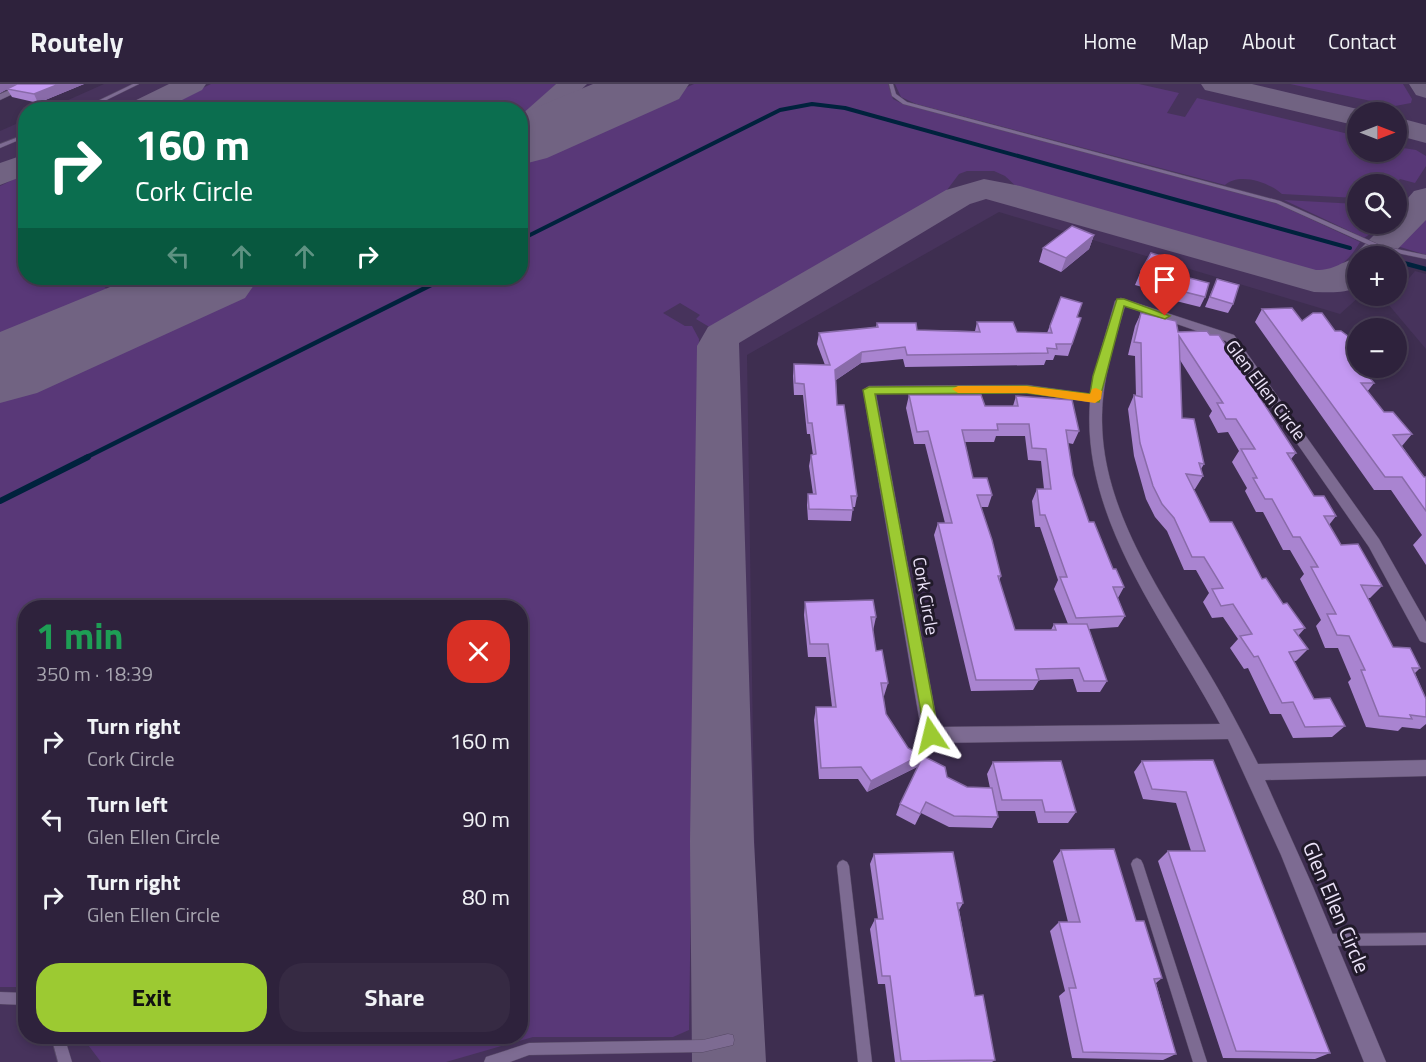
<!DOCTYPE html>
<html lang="en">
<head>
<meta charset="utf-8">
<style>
  body { margin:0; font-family:"Titillium Web",sans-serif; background:#362a43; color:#f1f3f6; height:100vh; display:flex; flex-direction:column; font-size:22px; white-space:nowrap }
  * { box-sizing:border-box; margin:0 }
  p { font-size:20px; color:#a7a4af }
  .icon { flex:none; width:33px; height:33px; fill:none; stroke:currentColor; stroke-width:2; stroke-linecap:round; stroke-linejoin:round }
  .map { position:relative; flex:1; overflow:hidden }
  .drawer { position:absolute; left:18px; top:516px; width:510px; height:444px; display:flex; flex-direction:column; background:#2e223c; border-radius:24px; box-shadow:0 3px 9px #0003,0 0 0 2px #493f56 }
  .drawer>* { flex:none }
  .hud { position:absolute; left:18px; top:18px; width:510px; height:183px; border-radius:24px; box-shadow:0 3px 9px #0003,0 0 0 2px #493f56; background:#0b6e4f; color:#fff; overflow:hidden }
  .needle { width:39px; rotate:90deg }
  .buttons { position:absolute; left:1347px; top:18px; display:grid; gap:12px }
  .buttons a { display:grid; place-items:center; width:60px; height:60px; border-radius:50%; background:#2e223c; box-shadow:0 3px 9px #0003,0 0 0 2px #493f56; font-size:30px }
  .pin { position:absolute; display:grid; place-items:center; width:51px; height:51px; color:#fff; margin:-62px -26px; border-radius:50% 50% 50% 0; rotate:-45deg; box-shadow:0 0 6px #0007 }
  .pin .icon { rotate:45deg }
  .me { position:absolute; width:66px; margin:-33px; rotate:350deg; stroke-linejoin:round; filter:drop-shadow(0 0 4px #0008) }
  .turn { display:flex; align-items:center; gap:21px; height:126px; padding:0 18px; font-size:27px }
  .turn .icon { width:78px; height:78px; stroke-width:2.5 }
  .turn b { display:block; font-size:42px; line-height:51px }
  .lanes { display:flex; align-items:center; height:57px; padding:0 18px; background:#0003; justify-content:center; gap:30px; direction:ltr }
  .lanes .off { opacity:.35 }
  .round { display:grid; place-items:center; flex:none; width:63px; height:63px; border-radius:24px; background:#362a43 }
  .summary { display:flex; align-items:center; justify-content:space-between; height:102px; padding:0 18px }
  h1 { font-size:36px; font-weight:700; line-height:45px; color:#1e9e55 }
  .cta { display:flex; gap:12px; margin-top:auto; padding:12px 18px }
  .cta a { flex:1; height:69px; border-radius:24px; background:#9cca32; color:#111; font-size:24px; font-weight:700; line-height:69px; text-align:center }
  .cta a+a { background:#362a43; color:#f1f3f6 }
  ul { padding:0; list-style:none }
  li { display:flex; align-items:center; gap:18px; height:78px; padding:0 18px }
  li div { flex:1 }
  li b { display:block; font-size:22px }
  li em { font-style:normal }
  header { display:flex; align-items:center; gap:36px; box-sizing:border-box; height:84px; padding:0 30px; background:#2e223c; border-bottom:2px solid #493f56 }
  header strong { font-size:28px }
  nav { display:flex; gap:33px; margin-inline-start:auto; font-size:21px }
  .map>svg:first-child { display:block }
  .built { fill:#47335c; fill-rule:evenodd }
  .green { fill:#593878 }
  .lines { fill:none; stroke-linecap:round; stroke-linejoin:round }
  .stream-far2 { stroke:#00223d; stroke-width:4 }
  .stream-far1 { stroke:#00223d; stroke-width:4.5 }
  .stream { stroke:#00223d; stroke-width:6 }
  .taxiway { fill:#716382; fill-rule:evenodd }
  .runway { fill:#716382; fill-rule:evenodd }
  .lane-casing { stroke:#594b68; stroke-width:1 }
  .street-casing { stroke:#594b68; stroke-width:1 }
  .lane { fill:#7d6b92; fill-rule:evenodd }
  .street { fill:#7d6b92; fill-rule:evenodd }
  .wall { fill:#a984d0; fill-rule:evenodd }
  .shaded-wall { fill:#896ba9 }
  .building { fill:#c499f2; stroke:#896ba9; stroke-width:1.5 }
  .route { fill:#9cca32; stroke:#658320; stroke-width:1.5 }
  .slow { fill:#f59e0b }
  .labels { text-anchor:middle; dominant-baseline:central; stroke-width:6; stroke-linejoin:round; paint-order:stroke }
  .street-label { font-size:18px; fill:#ece3f9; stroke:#211a2a }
  .near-street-label { font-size:21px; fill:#ece3f9; stroke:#211a2a }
</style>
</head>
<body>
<header>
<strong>Routely</strong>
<nav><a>Home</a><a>Map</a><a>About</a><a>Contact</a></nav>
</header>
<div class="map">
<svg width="1426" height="978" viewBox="0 0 1426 978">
  <rect width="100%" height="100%" fill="#3e2e50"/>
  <path class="built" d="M104,0H1426V187L1397,179L1396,172H1358V212H1360L1340,230L999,128L747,271L758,978H0V47L25,36L26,194H520V26L48,25ZM1358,28H1396V68H1358ZM1358,100H1396V140H1358ZM26,524H520V952H26Z
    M1415,187L1426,190V265L1388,220Z"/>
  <path class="green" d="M211,0H556L521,33L520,26L159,25Z
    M694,0H888L893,15L901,19L1276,119L1360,158C1349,177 1334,191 1310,188L1019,105L1005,92L994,87H967L959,90L944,110L711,244L696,235L700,231L680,219L663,229L685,242H692L699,255L689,946L673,953H533L446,978H101L82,953L520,952V524H26L25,903H0V314L267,194H520L521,79Z
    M895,0H1139L1179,9L1167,29L1185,33L1197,14L1357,52L1358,68H1396L1397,63L1416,66L1426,72V82L1415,99L1400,95L1395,100H1358L1357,114L1282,110C1269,98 1239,88 1225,101L916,20L901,13Z
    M1290,0H1403L1412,15L1411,19L1395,22Z
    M25,90L26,194H94L115,212L0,261V102Z
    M1284,116L1357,120L1358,140H1385L1364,154Z
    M1426,132V171L1397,162Z"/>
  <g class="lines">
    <path class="stream-far2" d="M520,156L780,26L812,20L845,24L1350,164"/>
    <path class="stream-far1" d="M1396,177L1426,185
      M85,374L445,194"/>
    <path class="stream" d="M0,417L88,373"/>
    <path class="taxiway" d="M169,0H206L202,6L162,26H124L128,20Z
      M556,0H587L531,54L520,57V32Z
      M1201,0H1252L1370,28H1358V42L1205,6Z
      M1409,0H1426V14L1416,11Z
      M1396,33L1426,41V59L1396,51Z
      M26,70V91L0,101V79Z
      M984,95L1020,102L1316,186C1336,186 1337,179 1355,175L1353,172L1385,140H1396V128L1414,107L1426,104V136L1391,172H1358V203C1344,210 1329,208 1314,208L986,115L970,120L739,259L754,758L766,978H692L690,758L697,262L708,243L946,106Z"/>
    <path class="runway" d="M593,0H689L679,15L547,74L520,81V30Z
      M132,194H259L245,214L37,309L0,319V248Z"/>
    <g class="lane-casing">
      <path id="lane" d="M133,0H139L86,26H79Z
        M889,0H893L896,10L907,18L1280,117L1382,162L1426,171V175L1378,165L1276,119L903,20L892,12Z
        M26,50V53L0,64V60Z
        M1137,774L1141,776L1143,780L1207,978H1193L1131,780L1133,776Z
        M843,776L847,778L849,782L872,978H858L837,782L839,778Z
        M1426,849V861L1324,862L1320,860L1318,856L1320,852L1324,850Z
        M0,908L26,909V921L0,920Z
        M728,950L733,951L734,956L733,961L703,968L529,971L510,978H484L486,973L529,959L703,956Z
        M51,952H64L72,978H58Z"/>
    </g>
    <g class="street-casing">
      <path id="street" d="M23,0H34L0,16V10Z
        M1121,214L1234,251L1379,455L1426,538V559L1420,557L1369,463L1226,257L1125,222C1114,260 1101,299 1102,338C1103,425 1158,504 1201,576C1222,610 1240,644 1258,680L1426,676V692L1265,696L1313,803L1386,978H1364L1281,771L1228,655L931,659L925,656L922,651L863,306L869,302L1027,301L1091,310L1098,276L1115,217ZM1027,309L1090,318C1081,437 1167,540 1220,640L938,643L876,310Z"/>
    </g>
    <use href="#lane" class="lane"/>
    <use href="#street" class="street"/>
  </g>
  <path class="wall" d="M0,0H84L38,19L12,13L7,5L0,9Z
    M1094,151L1089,165L1061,188L1039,178L1043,164Z
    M1168,174L1153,206L1135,201L1141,187Z
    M1166,188L1205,213L1200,223L1156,212Z
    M1217,195L1233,220L1228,229L1205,223Z
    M1061,213L1077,233L1081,234L1068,272L1055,271L1053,276H1046L1044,281L905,283L903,275L861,279L836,296L837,321L857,412L855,423H853L851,437L808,436L807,421L808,410H813L809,382L811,371H813L810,350H807L803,311H794L793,292L794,280L825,281L817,260L819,249L876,243L877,239L917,246L975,247L977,238L1017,248L1047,249Z
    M1262,225L1302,237L1354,272L1374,299L1367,308L1384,328L1412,350L1402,362L1424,393H1426V481L1413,461L1422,451L1391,406H1374L1255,238Z
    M1141,229L1178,248L1296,369L1291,375L1314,412L1336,432L1329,441L1341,461L1382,502L1370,514H1368L1393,563L1420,584L1415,589L1426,615V640L1420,645L1402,643L1398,647L1366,643L1348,598L1351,595L1338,564H1325L1316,542L1321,536L1300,495L1304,490L1290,466H1283L1263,428H1256L1245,407L1247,404L1232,378L1239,367L1228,348L1218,349L1209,332L1212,327L1180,276L1182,334L1204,380L1201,385L1203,392L1195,405H1193L1210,438L1262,495L1283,520L1305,544L1298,552L1308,565L1296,577H1294L1314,615L1345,642L1332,653L1293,654L1281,630H1270L1248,584L1244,585L1230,564L1238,555L1223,533L1212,534L1203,518L1209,509L1196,486H1184L1167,447L1155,433L1146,415L1134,372L1128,325L1134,311L1136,312L1135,272L1128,271L1135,242Z
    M909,311L985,322H1013L1016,312L1079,347L1073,360L1068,359L1073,391L1089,438L1113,485L1124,503L1118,514L1125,532L1118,543L1089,545L1107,597L1100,608H1077L1073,595L1039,596L1033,606L971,607L934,451L938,439H945L925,360H914L906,324ZM996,352H1025L1028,376L1041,377L1044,405H1037L1032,417L1035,443H1040L1058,496L1054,505L1068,540H1054L1051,546H1015L999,497L1001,492L981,423H988L992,411L973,394L965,358H994Z
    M805,518L876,533L873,547L876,567L888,599L884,612H883L886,630L908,664L921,671L917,683L867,708L858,695H819L814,636L816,623H832L826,573H808L804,531Z
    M1213,676L1330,969L1315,975L1223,974L1158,777L1168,767H1191L1176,719L1143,715L1134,688L1142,677Z
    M993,678L1076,728L1068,739H1038L1035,727H997L998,733L992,744L949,743L921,729L915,741L896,731L900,720L947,693L967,703L990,704L987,690Z
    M1061,766L1136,837L1162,894L1156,899L1176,970L1163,976L1072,974L1059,912L1065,907L1050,847L1059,838H1068L1053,777Z
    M874,770L963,819L959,826L975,912L995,976L992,978H895L885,900H878L870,845L875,835H878L870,780Z"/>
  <path class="shaded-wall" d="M0,0H18L0,9Z
    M59,0H84L38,19L34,10Z
    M1094,151L1089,165L1061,188L1066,174Z
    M1168,174L1162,188L1153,206L1159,192Z
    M862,268L861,279L833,298L835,286Z
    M921,671L917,683L867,708L871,697Z"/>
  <path class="building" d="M17,0H59L34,10L7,5Z
    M1072,142L1094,151L1066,174L1043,164Z
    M1151,169L1168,174L1159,192L1141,187Z
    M1166,188L1209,199L1205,213L1161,202Z
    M1217,195L1239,201L1233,220L1210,213Z
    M1061,213L1082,219L1077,233L1081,234L1072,260H1056L1057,265L1047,264L1048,269L907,271L905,263L862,268L835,286L837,321H844L857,412H851L853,426L809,425L808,410H816L811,371L816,370L812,339H808L804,300L795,299L794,280L830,281L819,249L878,243L877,239H916L917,246L980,248L977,238H1013L1017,248L1052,249L1050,242Z
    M1292,224L1302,237L1313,229H1322L1335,247H1341L1356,258L1354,272L1358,277V284H1362L1374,299H1361L1384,328H1393L1412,350L1393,351L1424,393H1426V427L1402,393H1385L1262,225Z
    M1141,229L1176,237L1178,248L1207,247L1210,251H1219L1296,369H1287L1314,412H1324L1336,432H1324L1341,461L1358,460L1382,502L1361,501L1393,563L1410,564L1420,584H1412L1426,615V633L1410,631L1412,635L1379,632L1361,586H1365L1349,552L1337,551L1327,530H1336L1311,483H1318L1300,453H1293L1272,415H1265L1253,394H1257L1241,365H1255L1236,335H1226L1217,319H1223L1179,252L1182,334L1194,335L1204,380L1199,379L1203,392L1186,390L1210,438H1232L1262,495L1266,494L1283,520L1287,519L1305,544L1294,546L1308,565L1289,568L1314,615L1330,614L1345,642L1305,643L1293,618L1282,619L1258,572L1254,573L1240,552L1252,550L1233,520L1221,522L1212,505L1223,504L1204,473H1192L1174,434L1162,420L1153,402L1140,359L1134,311L1142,313L1141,259L1134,258Z
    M909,311H981L985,322H1018L1016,312L1072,316L1079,347L1066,346L1073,391L1089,438H1094L1113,485H1116L1124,503H1113L1125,532L1076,534L1060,493H1067L1045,431H1040L1037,405H1051L1046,365L1032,364L1029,340H997L998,346H962L973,394H987L992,411H977L992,456L1001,492H998L1015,546H1056L1054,540H1087L1107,597H1084L1079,584L1036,585L1039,596H976L938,439H952L928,347L917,348Z
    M873,516L876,533H871L876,567L882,566L888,599H881L886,630L908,664L921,671L871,697L861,683L821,684L816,623H836L828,560H810L805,518Z
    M923,672L945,683L947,693L967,703L992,704L998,733L954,732L926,718L920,730L900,720Z
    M1213,676L1330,969L1236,967L1168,767H1205L1186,708L1152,705L1142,677Z
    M1061,677L1076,728H1045L1042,716H1002L993,678Z
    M1114,765L1136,837H1144L1162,894L1154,895L1176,970L1083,968L1069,904H1076L1059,838H1080L1061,766Z
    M953,768L963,819H957L975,912L983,911L995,976L901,977L890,892H882L875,835H883L874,770Z"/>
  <path class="route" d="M1117,215H1124L1170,232L1165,235L1124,222L1099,318L1027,309L875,310L939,651L937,656H926L863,306L869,303L1027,302L1090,310L1093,292Z"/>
  <path class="slow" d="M1027,302L1090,310L1092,305L1096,304L1102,307L1101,315L1095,319L1027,309H958L952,305L958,302Z"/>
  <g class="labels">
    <g class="street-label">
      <text transform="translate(1266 306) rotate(53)">Glen Ellen Circle</text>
      <text transform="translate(926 512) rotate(80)">Cork Circle</text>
    </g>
    <g class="near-street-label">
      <text transform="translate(1337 823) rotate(67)">Glen Ellen Circle</text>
    </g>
  </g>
</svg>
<div class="buttons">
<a><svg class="needle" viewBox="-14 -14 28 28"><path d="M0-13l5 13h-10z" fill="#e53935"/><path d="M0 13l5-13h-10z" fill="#a7a4af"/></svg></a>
<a><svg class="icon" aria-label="search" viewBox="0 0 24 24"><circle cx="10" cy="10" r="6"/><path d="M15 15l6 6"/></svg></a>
<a>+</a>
<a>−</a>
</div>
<div class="pin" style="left:1165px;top:232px;background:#d93025"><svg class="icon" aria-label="arrive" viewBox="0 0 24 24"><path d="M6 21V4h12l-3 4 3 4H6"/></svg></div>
<svg class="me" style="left:931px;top:651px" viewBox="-20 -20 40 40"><path d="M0-17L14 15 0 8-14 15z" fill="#9cca32" stroke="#fff" stroke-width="4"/></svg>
<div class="hud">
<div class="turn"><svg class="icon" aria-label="right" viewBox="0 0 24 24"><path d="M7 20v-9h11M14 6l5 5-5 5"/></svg><div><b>160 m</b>Cork Circle</div></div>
<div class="lanes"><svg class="icon off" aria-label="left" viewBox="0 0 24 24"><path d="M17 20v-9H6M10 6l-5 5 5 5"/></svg><svg class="icon off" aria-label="ahead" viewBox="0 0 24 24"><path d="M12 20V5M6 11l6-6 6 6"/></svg><svg class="icon off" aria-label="ahead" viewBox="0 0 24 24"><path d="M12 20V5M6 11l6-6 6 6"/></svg><svg class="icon" aria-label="right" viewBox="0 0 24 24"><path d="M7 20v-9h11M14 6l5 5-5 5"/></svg></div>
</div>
<section class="drawer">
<div class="summary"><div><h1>1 min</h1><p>350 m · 18:39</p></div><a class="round" style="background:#d93025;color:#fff"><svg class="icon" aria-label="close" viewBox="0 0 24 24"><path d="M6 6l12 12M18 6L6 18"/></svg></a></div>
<ul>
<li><svg class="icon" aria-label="right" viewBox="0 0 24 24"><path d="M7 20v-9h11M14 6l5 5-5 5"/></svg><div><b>Turn right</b><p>Cork Circle</p></div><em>160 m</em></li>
<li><svg class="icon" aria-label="left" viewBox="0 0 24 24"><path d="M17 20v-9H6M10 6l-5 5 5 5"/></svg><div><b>Turn left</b><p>Glen Ellen Circle</p></div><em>90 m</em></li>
<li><svg class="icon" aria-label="right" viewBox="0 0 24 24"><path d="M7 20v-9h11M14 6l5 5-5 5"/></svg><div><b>Turn right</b><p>Glen Ellen Circle</p></div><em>80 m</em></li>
</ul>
<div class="cta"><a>Exit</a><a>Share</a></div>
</section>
</div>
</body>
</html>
